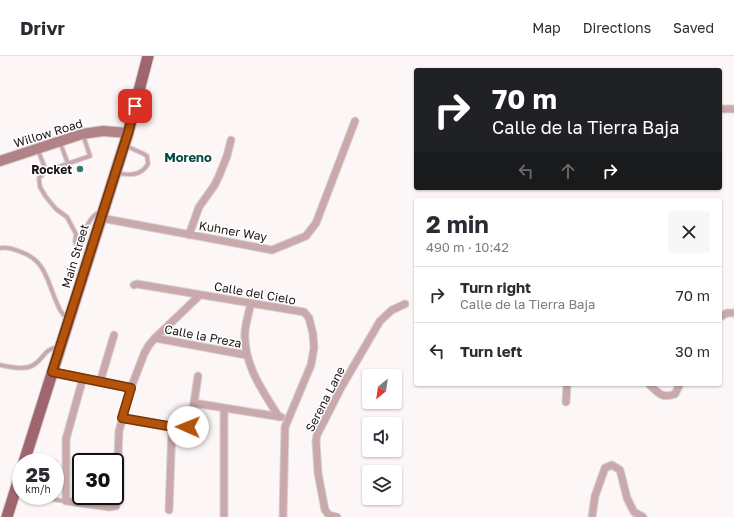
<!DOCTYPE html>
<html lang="en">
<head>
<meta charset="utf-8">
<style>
  body { margin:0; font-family:"Golos Text",sans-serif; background:#f7f7f7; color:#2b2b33; height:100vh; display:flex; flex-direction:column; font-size:15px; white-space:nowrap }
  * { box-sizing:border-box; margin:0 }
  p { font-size:13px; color:#7c7c81 }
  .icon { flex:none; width:22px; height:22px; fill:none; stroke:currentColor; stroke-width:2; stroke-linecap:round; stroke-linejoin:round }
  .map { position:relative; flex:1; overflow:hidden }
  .sheet { position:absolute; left:414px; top:142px; width:308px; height:188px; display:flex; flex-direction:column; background:#fff; border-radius:4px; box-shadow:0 1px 3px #0004 }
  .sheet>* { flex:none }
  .top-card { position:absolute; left:414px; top:12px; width:308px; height:122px; border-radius:4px; box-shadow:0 1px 3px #0004; background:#202124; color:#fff; overflow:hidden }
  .needle { width:26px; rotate:209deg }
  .controls { position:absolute; left:362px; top:313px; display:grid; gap:8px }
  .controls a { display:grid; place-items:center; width:40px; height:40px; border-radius:4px; background:#fff; box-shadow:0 1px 3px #0004; font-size:20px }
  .speed { position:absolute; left:12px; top:397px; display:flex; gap:8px; font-size:20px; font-weight:700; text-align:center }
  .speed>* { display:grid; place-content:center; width:52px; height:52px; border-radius:50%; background:#fff; box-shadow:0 1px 3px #0004; line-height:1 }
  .speed small { font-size:10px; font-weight:400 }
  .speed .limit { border:2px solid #111; border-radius:6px; background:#fff; color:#111 }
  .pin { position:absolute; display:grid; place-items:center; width:34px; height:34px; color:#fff; margin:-17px; border-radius:8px; box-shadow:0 2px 6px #0006 }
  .me { position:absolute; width:44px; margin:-22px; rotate:271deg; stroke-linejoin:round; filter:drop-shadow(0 0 3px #0008) }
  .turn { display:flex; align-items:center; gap:14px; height:84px; padding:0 12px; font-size:18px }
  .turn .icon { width:52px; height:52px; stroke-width:2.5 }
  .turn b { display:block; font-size:28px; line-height:34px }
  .lanes { display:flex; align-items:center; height:38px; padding:0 12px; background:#0003; justify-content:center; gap:20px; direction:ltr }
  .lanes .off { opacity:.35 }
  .round { display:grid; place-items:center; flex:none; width:42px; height:42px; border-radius:4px; background:#f7f7f7 }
  .headline { display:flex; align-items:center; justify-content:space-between; height:68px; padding:0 12px }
  h1 { font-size:24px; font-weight:700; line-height:30px }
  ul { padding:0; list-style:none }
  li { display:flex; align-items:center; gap:12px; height:56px; padding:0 12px; border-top:1px solid #e1e1e2 }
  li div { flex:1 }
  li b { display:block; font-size:15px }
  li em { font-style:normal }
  header { display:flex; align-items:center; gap:24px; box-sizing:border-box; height:56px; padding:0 20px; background:#fff; border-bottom:1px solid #e1e1e2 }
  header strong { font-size:19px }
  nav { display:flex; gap:22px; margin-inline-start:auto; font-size:14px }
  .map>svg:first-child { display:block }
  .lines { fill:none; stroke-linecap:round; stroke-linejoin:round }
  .lane-casing { stroke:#d8d2d3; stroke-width:5.5 }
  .street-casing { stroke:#d8d2d3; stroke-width:9 }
  .secondary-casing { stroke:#d8d2d3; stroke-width:12 }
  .primary-casing { stroke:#d8d2d3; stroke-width:13 }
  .lane { stroke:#caa9ad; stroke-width:3.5 }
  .street { stroke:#caa9ad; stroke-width:7 }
  .secondary { stroke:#b28289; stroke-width:10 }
  .primary { stroke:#9f666f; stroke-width:11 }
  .route-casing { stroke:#753606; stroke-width:10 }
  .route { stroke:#b45309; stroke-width:7 }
  .poi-dot { fill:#307974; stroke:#fff; stroke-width:1.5 }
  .labels { text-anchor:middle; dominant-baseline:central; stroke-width:3; stroke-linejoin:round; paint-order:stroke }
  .street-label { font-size:12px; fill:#1d1415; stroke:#fff }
  .poi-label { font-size:12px; font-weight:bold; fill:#1d1415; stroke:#fff; text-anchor:end }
  .neighbourhood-label { font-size:13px; font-weight:bold; fill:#084946; stroke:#fff }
</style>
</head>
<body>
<header>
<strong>Drivr</strong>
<nav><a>Map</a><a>Directions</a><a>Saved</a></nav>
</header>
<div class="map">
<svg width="734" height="461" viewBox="0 0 734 461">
  <rect width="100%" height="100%" fill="#fcf6f7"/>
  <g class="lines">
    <g class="lane-casing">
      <path id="lane" d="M60,86L68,108
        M38,94L46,115L90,100L83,79
        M46,115L39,122L40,131L46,141L56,153L67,161L76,178L75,186L78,190L81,189C84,178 88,160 100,156
        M116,117C129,119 140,121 148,108L147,100L144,98L126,90
        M0,192C8,191 14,193 21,196C45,204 47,224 56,245C59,252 61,258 68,262
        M0,309C11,311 26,315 35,308C45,301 44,293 58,291
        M55,408V406
        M50,440L49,443L66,445"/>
    </g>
    <g class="street-casing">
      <path id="street" d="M720,53H734
        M101,162L272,194L306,180L316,167L355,65
        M189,179L199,151L214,130L219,120L227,100L231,84
        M134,229L137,228L304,256L309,262L313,278L314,292L311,309L285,371L283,461
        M251,247C249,256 246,266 245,275C243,308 262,334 279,361
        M720,261L727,257H734
        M155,282L246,299
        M52,316L131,332
        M83,322L66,383V445L109,451L116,450L119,375L131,332L144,298L149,289L155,282L200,239
        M100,326L114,279
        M649,328C658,337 662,343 675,338L680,328
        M566,346L567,328
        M194,347L281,361
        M122,362L185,373L188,371L194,347L198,320
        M169,454L172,371
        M224,461V352
        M337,461L329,459L325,454L318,417L316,385L317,379L342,330L380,265L392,254L405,248
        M592,461L595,440L605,412L612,409L620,414L627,442L634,456L643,461"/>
    </g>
    <g class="secondary-casing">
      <path id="secondary" d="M0,105L82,78L103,75L128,77"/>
    </g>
    <g class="primary-casing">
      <path id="primary" d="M24,406L128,77L148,0
        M7,461L21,416"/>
    </g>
    <use href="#lane" class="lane"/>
    <use href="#street" class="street"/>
    <use href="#secondary" class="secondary"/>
    <use href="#primary" class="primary"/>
  </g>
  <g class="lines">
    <g class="route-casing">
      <path id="route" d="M135,50L128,77L52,316L131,332L122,362L185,373L188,371"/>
    </g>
    <use href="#route" class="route"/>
  </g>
  <circle class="poi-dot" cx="80" cy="113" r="4"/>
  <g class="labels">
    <g class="street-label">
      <text transform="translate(48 77) rotate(-17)">Willow Road</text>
      <text transform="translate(233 175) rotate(10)">Kuhner Way</text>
      <text transform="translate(75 200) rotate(-73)">Main Street</text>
      <text transform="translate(255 237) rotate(10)">Calle del Cielo</text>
      <text transform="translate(203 280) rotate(11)">Calle la Preza</text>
      <text transform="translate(325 343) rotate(-63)">Serena Lane</text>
    </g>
    <g class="poi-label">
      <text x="72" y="113">Rocket</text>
    </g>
    <g class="neighbourhood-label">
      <text x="188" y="101">Moreno</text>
    </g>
  </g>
</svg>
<div class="controls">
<a><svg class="needle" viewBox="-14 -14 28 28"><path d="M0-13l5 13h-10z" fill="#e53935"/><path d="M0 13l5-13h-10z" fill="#7c7c81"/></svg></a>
<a><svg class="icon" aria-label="sound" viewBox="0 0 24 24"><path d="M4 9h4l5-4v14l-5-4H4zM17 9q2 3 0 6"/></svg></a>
<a><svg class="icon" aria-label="layers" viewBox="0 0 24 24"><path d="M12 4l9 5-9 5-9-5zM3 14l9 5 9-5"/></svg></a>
</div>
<div class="speed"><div>25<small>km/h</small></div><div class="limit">30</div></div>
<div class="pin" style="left:135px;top:50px;background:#d93025"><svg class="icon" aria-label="arrive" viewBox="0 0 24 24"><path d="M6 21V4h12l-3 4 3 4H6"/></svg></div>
<svg class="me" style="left:188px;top:371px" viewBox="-20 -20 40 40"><circle r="19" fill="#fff"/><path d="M0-13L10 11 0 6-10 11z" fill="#b45309"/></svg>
<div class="top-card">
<div class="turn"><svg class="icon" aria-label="right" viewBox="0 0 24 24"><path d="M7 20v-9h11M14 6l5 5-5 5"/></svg><div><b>70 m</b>Calle de la Tierra Baja</div></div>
<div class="lanes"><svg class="icon off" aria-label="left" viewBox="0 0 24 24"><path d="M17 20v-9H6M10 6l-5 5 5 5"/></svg><svg class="icon off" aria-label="ahead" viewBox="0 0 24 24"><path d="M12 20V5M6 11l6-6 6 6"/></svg><svg class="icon" aria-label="right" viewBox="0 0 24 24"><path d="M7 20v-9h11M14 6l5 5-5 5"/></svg></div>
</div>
<section class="sheet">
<div class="headline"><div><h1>2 min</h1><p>490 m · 10:42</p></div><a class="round"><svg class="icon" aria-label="close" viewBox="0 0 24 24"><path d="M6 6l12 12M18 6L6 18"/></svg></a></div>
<ul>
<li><svg class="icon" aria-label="right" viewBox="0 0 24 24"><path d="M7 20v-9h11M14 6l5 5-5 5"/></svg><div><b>Turn right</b><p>Calle de la Tierra Baja</p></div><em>70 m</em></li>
<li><svg class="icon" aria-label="left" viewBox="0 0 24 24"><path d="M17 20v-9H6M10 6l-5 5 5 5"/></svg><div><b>Turn left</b></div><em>30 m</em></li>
</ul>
</section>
</div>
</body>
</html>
